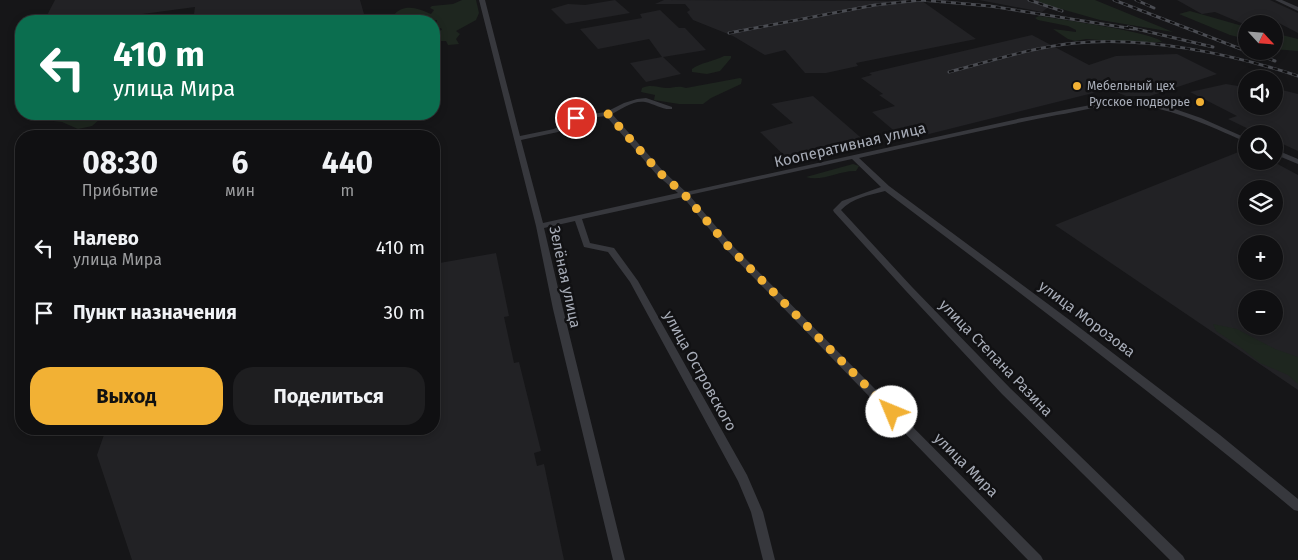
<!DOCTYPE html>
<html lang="ru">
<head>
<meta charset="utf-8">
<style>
  body { margin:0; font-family:"Fira Sans",sans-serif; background:#1e1e20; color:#f1f3f6; height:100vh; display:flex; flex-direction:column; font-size:19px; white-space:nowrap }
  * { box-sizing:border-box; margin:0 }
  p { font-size:16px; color:#9c9d9f }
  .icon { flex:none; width:28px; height:28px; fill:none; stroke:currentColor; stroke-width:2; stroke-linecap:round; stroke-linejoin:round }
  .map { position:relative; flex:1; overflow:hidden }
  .sheet { position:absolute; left:15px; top:130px; width:425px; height:305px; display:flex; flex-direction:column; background:#101012; border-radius:20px; box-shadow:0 2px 8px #0003,0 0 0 1px #303032 }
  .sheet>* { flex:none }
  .banner { position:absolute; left:15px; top:15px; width:425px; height:105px; border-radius:20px; box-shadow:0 2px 8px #0003,0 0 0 1px #303032; background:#0b6e4f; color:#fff; overflow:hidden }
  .needle { width:32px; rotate:116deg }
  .controls { position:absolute; left:1238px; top:15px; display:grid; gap:10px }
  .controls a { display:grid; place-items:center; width:45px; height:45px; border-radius:50%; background:#101012; box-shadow:0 2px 8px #0003,0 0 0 1px #303032; font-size:25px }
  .pin { position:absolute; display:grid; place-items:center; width:42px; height:42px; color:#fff; margin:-21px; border:2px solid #fff; border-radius:50%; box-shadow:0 1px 5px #0007 }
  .me { position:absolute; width:55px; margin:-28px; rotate:315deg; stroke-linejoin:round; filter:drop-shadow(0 0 4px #0008) }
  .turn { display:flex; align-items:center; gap:18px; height:105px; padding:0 15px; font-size:22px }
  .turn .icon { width:65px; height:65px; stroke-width:2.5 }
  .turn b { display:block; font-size:35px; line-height:42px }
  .eta { display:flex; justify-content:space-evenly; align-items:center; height:85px; text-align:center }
  .eta b { font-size:30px; font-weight:700; line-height:35px }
  .primary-button { display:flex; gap:10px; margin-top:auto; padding:10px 15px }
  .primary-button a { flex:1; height:58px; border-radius:20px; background:#f2b134; color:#111; font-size:20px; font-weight:700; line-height:58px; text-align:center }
  .primary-button a+a { background:#1e1e20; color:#f1f3f6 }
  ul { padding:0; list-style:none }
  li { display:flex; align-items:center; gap:15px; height:65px; padding:0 15px }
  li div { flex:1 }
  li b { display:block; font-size:19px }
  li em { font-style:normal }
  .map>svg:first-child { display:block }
  .built { fill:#222225; fill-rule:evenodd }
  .green { fill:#1e261f }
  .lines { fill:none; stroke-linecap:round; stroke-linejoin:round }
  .minor { fill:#37383d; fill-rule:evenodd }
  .rail-casing { stroke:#4a4c52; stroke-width:3 }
  .rail { stroke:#111113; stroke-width:2; stroke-dasharray:5; stroke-linecap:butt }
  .route { stroke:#f2b134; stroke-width:9; stroke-dasharray:0 16.2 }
  .poi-dot { fill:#f2b134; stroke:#111113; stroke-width:2 }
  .labels { text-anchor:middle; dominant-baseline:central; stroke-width:5; stroke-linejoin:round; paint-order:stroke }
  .far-poi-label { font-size:12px; fill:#a8adb8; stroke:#111113; text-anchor:start }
  .street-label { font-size:15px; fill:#a8adb8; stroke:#111113 }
</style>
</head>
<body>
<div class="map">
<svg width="1298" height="560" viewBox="0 0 1298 560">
  <rect width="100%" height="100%" fill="#161618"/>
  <path class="built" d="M55,0H360L366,21H193L195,7L90,21H44Z
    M615,0L630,13L566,24L551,9L568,4L585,5Z
    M664,0L922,1L976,39L856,63L858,66L826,73H805L785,50L765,55L733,36L693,20L687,12L690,10L685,4H655Z
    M979,0H1058L1042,12Z
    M1170,0H1270L1298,13V33L1275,21L1268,22L1272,24L1246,25L1215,12L1202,14L1177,0Z
    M660,10L679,28H685L706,50L663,57L681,74L646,82L630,63L662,57L649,39L598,49L580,29L642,18L640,14Z
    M1032,35L1089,65L1116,56L1177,54L1217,74L1150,96H1126L1109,89L905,140L872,112L895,106L879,95L883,94L861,78L872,75L869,73Z
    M1242,83L1246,84V106H1274V88L1298,94V151L1274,140V134H1259L1228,119L1237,116L1190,92L1226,84L1244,87Z
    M813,96L836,116L867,143L790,161L760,132L793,123L771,104Z
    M1246,149V161H1272L1298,175V390L1055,225ZM1246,189H1274V216H1246ZM1246,244H1274V271H1246ZM1246,299H1274V326H1246Z
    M496,253L509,316L504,317L514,363L519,362L541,451L534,453L537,466L544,464L564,560H132L97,455L106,429H434V264Z"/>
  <path class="green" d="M462,0H476L479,13L476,20L456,31L460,34L456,39L459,44L448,45L446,41H439L441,38L437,35L442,29L436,26L437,20L397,21L398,18L393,16C404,2 419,9 431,14L434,10L430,8L432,6L453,4Z
    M1039,0H1095L1173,32L1100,20L1040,3Z
    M1190,11L1246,27V39L1230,35L1179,14Z
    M1039,16C1057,19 1155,32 1162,42L1136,43L1086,39L1075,41L1068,39L1053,29L1076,32V30L1068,26L1038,20L1035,18Z
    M1274,33L1298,39V51L1274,49Z
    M724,56H731V58L720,71L707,74L692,72V69C699,63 715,61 724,56Z
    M740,78L742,79L741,84L711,98L703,104H679L654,100L655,95L641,92L642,88C651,84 656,87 666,88C673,88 678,85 686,88Z
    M55,115L81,117L93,115L100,119L92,126L78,129L62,122L45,120Z
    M853,164L859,166L856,171C840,170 822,182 806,177Z
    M1213,324L1237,329L1275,349L1298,357V384L1288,375L1260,363L1240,347L1216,331Z"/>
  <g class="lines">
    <path class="minor" d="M479,0H485L520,136L554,129L577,116L606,112L624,103L637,99L646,98L672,107V109C662,110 655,104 645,102C634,100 621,109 612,114L663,171L686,192L1022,118L1117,100L1134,101L1169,107L1201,118L1246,138V142L1244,141C1209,126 1174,109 1136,105C1110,102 1082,111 1057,115C991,128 925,143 859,158L889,186L1075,324L1220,435L1298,499V511L1294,510C1161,399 1023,295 885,191C870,195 852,198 841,210L912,287L1010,388L1183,556L1185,560H1170L1002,394L906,291L834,212L833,210L842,201L881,187L852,159L689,195L731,244L1041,556L1043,560H1028L725,248L683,197L582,219L590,243L614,248L638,281L747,475L763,512L775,560H763L751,512L738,481L630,282L608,252L584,247L575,221L544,228L563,309L625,560H613L553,309L536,226ZM606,116L657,175L678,193L543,223L521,140L558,132L581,119Z
      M1275,0H1282L1298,7V11Z
      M1274,149L1298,159V164L1274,154Z"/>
    <g class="rail-casing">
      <path id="rail" d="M1029,0L1062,11
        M1114,0L1246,51
        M1136,0L1154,8
        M1128,27L1213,47
        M729,33L875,5L921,0L990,6L1134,29
        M1249,51L1275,61
        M949,72C991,61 1033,47 1076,43C1146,36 1232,54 1298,76"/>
    </g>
    <use href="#rail" class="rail"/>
  </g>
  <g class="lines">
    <path class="route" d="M576,118L608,114L660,173L685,195L728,246L892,412"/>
  </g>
  <g class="poi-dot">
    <circle cx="1077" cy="86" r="5"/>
    <circle cx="1200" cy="102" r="5"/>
  </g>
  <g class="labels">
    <g class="far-poi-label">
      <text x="1087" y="86">Мебельный цех</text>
      <text x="1190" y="102" text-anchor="end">Русское подворье</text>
    </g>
    <g class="street-label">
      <text transform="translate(850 145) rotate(-13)">Кооперативная улица</text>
      <text transform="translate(565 277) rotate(78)">Зелёная улица</text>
      <text transform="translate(1087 319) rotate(37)">улица Морозова</text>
      <text transform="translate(996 358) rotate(46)">улица Степана Разина</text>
      <text transform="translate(700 371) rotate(61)">улица Островского</text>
      <text transform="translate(966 465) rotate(45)">улица Мира</text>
    </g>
  </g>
</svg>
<div class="controls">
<a><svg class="needle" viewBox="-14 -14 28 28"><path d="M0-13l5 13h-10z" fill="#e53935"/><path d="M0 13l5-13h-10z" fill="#9c9d9f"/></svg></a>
<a><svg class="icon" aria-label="sound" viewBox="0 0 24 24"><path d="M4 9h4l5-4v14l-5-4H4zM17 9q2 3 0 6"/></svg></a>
<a><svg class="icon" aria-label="search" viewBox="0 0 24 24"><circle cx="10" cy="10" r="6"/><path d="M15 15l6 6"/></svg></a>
<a><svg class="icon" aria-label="layers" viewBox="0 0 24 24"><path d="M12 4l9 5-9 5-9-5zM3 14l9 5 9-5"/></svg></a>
<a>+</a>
<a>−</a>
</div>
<div class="pin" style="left:576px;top:118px;background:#d93025"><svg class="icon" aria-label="arrive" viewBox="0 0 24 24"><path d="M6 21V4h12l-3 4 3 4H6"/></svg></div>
<svg class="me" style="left:892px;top:412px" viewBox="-20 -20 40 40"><circle r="19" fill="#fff"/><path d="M0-13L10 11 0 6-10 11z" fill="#f2b134"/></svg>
<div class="banner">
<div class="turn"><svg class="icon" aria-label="left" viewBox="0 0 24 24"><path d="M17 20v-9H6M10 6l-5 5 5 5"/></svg><div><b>410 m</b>улица Мира</div></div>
</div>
<section class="sheet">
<div class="eta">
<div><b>08:30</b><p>Прибытие</p></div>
<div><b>6</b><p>мин</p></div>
<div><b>440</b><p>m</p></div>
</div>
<ul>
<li><svg class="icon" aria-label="left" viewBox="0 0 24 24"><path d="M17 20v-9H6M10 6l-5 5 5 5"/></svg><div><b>Налево</b><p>улица Мира</p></div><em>410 m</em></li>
<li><svg class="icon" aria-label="arrive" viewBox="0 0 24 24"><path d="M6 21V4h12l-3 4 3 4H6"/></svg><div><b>Пункт назначения</b></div><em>30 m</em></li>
</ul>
<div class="primary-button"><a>Выход</a><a>Поделиться</a></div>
</section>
</div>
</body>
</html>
